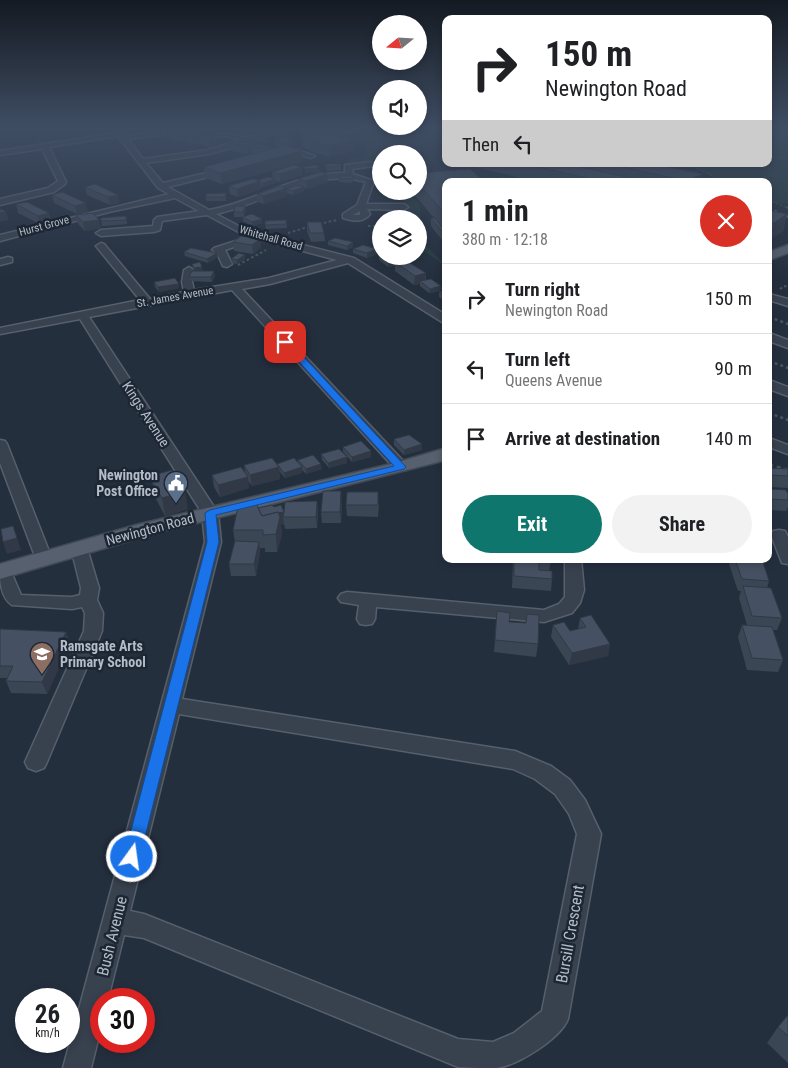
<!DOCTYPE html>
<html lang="en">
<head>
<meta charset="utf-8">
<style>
  body { margin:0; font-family:"Roboto Condensed",sans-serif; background:#f2f2f2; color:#202124; height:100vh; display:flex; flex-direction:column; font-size:19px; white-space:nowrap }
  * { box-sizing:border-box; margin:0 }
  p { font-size:16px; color:#757577 }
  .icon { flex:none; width:28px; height:28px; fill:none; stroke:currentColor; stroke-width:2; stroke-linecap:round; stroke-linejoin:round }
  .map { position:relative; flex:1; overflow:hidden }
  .sheet { position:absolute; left:442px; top:178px; width:330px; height:385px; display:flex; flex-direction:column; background:#fff; border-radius:10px; box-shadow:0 2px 8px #0003 }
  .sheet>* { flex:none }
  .hud { position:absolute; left:442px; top:15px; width:330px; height:152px; border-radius:10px; box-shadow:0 2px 8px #0003; background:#fff; color:#202124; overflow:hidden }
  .needle { width:32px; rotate:252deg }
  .buttons { position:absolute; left:372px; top:15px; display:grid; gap:10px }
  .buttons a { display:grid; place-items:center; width:55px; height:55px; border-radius:50%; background:#fff; box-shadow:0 2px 8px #0003; font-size:25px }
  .speed { position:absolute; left:15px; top:988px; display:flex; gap:10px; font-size:25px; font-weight:700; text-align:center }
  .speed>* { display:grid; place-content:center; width:65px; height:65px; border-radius:50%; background:#fff; box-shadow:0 2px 8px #0003; line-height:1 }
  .speed small { font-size:12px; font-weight:400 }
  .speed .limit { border:8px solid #d22; background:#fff; color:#111 }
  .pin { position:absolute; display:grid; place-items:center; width:42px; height:42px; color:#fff; margin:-21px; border-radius:10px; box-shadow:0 2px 8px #0006 }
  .me { position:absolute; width:55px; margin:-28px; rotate:14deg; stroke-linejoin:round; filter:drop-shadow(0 0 4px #0008) }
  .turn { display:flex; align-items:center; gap:18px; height:105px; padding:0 20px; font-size:22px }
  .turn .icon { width:65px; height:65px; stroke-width:2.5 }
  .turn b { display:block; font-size:35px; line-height:42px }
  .then { display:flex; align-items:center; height:48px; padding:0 20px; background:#0003; gap:10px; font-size:19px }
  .round { display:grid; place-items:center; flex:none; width:52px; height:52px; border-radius:26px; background:#f2f2f2 }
  .head { display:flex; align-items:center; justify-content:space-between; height:85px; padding:0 20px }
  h1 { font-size:30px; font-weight:700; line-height:38px }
  .cta { display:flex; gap:10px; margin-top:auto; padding:10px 20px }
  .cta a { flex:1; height:58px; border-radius:30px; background:#0f766e; color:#fff; font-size:20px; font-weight:700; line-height:58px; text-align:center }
  .cta a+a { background:#f2f2f2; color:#202124 }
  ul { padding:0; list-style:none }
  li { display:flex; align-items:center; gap:15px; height:70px; padding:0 20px; border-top:1px solid #e0e0e0 }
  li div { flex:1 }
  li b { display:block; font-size:19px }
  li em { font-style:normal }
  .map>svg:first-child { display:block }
  .green { fill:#263c3f }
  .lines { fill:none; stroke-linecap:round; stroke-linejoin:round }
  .minor-casing { stroke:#565f6c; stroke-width:3 }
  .major-casing { stroke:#414a57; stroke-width:3 }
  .path-far3 { stroke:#44595c; stroke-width:1; stroke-dasharray:2 2; stroke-linecap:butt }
  .path-far2 { stroke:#44595c; stroke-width:2; stroke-dasharray:2.5 2.5; stroke-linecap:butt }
  .path-far1 { stroke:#44595c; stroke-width:2.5; stroke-dasharray:3 3; stroke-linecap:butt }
  .path { stroke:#44595c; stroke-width:3; stroke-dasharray:4 4; stroke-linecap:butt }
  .minor { fill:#38414e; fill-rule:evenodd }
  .major { fill:#56606e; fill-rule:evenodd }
  .rail-far1 { stroke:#5a6575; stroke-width:2; stroke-dasharray:2.5 2.5; stroke-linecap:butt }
  .rail { stroke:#5a6575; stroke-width:2.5; stroke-dasharray:3 3; stroke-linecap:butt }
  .wall { fill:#3b4654 }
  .shaded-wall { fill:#303945 }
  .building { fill:#455162; stroke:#303945 }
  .route { fill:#1a73e8; stroke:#114b97 }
  .labels { text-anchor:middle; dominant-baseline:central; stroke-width:5; stroke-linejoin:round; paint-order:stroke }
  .far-street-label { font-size:11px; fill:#b4bcc9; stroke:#1d2633 }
  .street-label { font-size:14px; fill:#b4bcc9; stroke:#1d2633 }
  .poi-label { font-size:14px; font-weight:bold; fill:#b4bcc9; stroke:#1d2633; text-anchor:end }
  .near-street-label { font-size:16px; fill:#b4bcc9; stroke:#1d2633 }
</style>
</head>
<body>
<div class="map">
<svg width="788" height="1068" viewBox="0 0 788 1068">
  <rect width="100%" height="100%" fill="#242f3e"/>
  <path class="green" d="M373,128H398L403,133L402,154H381V168L376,162L349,163V159L365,157L366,141L348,135Z
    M769,128L788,135V203L776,204L769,201V181H721L687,164H769Z
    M402,191H408L420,205L422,241L446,266L419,248V219H410Z"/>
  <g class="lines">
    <g class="minor-casing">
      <path id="minor" d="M112,128H119L125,136L157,132L160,129L165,132V134L163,135L128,139L143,159L208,150L240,140L228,136L216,137V135C232,131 234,137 247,137C258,137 271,128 285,128L252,142L209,154L146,163L163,183L228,168V172L168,187L209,210C256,202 296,172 345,173V165L371,162L375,164L374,166L352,169L353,174L374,181L366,204H404L408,207L404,210L367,209L370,214C363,223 353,221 343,218V214L357,205L366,182C313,167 266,203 216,214L248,231L354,258L446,315V323L442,322L348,263L270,284L242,289L406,464L408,467L406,470H396L232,290L89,317L218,513L221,542L182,699L515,751L551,766L570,780L585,800L601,834L568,1019C560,1039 518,1065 497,1068C484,1068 470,1068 458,1067L144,938L124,935L108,999H101V1028L91,1068H63L205,542L202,513L80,319L0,334V328L140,300L96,246L101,243L104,244L150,299L184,292L182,282L184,270L189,267L194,270L192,282L194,290L269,278L337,260L257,239L225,250L232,264L227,267L223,266L217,253L212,250L214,248L248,237L207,215L162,221L160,230L154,232L101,236L96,233L101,230L153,226L154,220L157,217L199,211L175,198L109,212L0,241V235L169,194L158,188L118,136L49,147L66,182L65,184L54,192L0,205V199L48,188L58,181L42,149L0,155V151L115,133ZM360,211V215H353ZM179,714L513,769L535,779L555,794L569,814L577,834L542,1011L514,1033L493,1042L458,1039L144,914L130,911Z
        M297,150L315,156L311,158L297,154L282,157L278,155Z
        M8,257L12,258V262L0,265V259Z
        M769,294L788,299V306L769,300Z
        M769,333L788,340V348L769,341Z
        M769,380L788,387V396L769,389Z
        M769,438L788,445V454L769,447Z
        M0,440L5,441L7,444L52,559L50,563L44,564L38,563L36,559L0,463Z
        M779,530L785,531L788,537V564L782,563L771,535L773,531Z
        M79,543L85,544L87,548L99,588L97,600L103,613L102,631L47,762L44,768L36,771L28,768L25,762L84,631L85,613L82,607L72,609L12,605C0,597 0,580 0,566L9,567L21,595L72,597L80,595L81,588L71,548L73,544Z
        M565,559H581L584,590L580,603L572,613L544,622L376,607L375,619L372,624L366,625L360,624L357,619L359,605L341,602L338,598L341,594L347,592L544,610L559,604L565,597Z"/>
    </g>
    <g class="major-casing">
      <path id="major" d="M788,245V253L769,260V252Z
        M446,448V460L149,535L0,579V564L136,525L395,463Z"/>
    </g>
    <path class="path-far3" d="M769,128L788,136
      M769,156L788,159
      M688,164L724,181
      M689,173L698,171
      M769,200L788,208"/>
    <path class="path-far2" d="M786,207L788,208
      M319,224L337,220
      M368,226H379
      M288,233L311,226
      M238,265L266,250
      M780,289L784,286L788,287"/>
    <path class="path-far1" d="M769,317L788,324
      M769,361L788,368
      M769,413L788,420"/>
    <path class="path" d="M769,465L788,470"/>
    <use href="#minor" class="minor"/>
    <use href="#major" class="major"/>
    <path class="rail-far1" d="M688,175L706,181"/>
    <path class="rail" d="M769,208L788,217"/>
  </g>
  <path class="wall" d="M186,128H210L211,132L205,134L186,131Z
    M244,128H262V129L245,134L239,133V130Z
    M284,128H312L325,132L329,131L319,128H353L362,141L354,143V151L329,157L303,148V137H304L301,136V129L298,128V130L290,133V136L286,138L294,147H292L303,162L222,184L205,178L204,167L254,154L252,153V152L248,154L228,150L227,143H249V141L268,142L259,145L272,149L279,147L275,146V139L278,138L274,137L273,130Z
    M169,132L190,133V134L215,138L216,145L211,147L187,142V141L184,142L170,139Z
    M325,164L341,166V170L327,171L326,168Z
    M475,164H653L702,174L700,181H534L475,167Z
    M301,167L302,175L280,182L276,181V183L263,187L261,186V189L238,197L230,194L229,186L273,178L272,172Z
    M419,173L446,181V245L431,226V218H434L411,191H419Z
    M353,176L354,180L352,183L339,182V178Z
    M298,179L328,182L307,189L304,188V191L293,195L287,193V196L264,204L257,202V194L287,189L299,185Z
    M85,187L118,195L119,203L110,205L87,195Z
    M226,193V201H206V197Z
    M52,195L88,212L77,214L54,203Z
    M16,204L49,213L51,221L40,224L18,213Z
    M245,206L246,210L244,216L262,219V223L252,226L243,221V217H234V212Z
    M769,210L787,214L783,231L769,240Z
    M76,215L101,228L85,231L78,224Z
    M126,216L127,224L102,226L101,221Z
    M286,220L287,228L266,229L265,221Z
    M307,222L324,233L325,241L311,242L307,231Z
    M241,236L261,247L253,254L234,251L233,242Z
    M328,241L353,242V247L347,250L328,245Z
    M353,249H377V254L367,258L353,253Z
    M184,252L217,253L218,257L208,263L185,256Z
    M245,255V259L237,264L232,263L231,259Z
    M379,256L398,260V261L426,273V280L441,291L429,293L420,286V284L414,285L395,271V266L388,267L379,260Z
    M192,264L203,271H214L215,276L212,282L190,281L189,277L194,271L193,268Z
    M154,282L179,288L159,292L155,287Z
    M446,291V302L439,297V292Z
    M394,439L422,444V450L404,455L394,445Z
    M343,447L371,457L352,462L343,452Z
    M321,454L347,463L329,468L322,460Z
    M298,460L322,469L306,474L302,470V473L285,478L279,471L280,479L252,486L248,481L249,488L220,497L214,487L212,475L245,473L244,465H277V464L298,463Z
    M769,468L788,469V488L769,487Z
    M154,475L188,509L165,516L156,499L152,482L156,481Z
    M769,489L788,494V507L786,511L769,510Z
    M317,501L318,513L317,528L285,529L284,524L281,525L282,535L277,552H265V548H260V553L256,576H231L229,564L235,542L233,530L258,508L274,507L284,512Z
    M342,503L341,523H322L321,512Z
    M379,504L378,517L347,516L346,505Z
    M513,559H551L549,571L552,579L551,591L512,588Z
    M731,559H762L769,581L767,588L782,618L777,630H773L783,660L778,672L747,670L738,637L742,625H747L739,598L741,591H738L729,564Z
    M497,611L509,622L525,623L527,614L538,644L536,657L494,652Z
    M580,618L610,644L608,656L569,665L551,637L553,625L570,631L578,629Z
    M0,629L66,632L70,644L47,694L11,693L6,681L7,678H0Z
    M788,1015V1063L767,1043L778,1027Z"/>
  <path class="shaded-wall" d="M204,128H210L211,132L205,134Z
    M253,128L262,129L245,134V131Z
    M294,128H298V130L291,133L290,130Z
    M290,129V136L284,139L283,132Z
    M362,131V141L354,143V151L329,157V146L340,136Z
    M190,133L191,136L186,135L187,141L184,142L183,135Z
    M215,138L216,145L211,147L210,140Z
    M268,139V142L255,146V142Z
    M293,139L294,147L288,149V142Z
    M253,144V147L251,146L252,152L248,154V146Z
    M302,151L303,162L222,184L220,173Z
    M301,167L302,175L280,182V174Z
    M319,168L320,172L305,173V169Z
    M327,174L328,182L307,189L306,181Z
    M702,174L700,181H687Z
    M275,179L276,183L263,187V183Z
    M260,181L261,189L238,197L237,189Z
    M304,187V191L293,195V191Z
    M287,188V196L264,204L263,196Z
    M118,195L119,203L110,205L108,197Z
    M86,203L88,212L77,214L75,206Z
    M245,206L246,210L244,217L243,212Z
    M6,212L9,220L0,222V213Z
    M49,213L51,221L40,224L38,216Z
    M787,214L783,231L769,240L774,223Z
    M262,219V223L252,226V222Z
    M99,220L101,228L85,231L83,222Z
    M261,239V247L253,254L252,245Z
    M353,242V247L347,250V246Z
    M377,249V254L367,258V253Z
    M217,253L218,257L208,263L207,259Z
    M245,255V259L237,264V260Z
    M398,260V264L395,262V266L388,267V262Z
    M202,267L203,271L195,272L194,268Z
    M214,271L215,276L212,282L211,277Z
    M426,273L425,282L420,281V284L414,285L415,276Z
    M179,284V288L159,292L158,287Z
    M441,286V291L429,293L430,289Z
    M422,444V450L404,455V450Z
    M371,451V457L352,462V457Z
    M347,457V463L329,468L328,463Z
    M321,464L322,469L306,474V469Z
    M279,467L280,479L252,486L250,475Z
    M302,467V473L285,478L284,473Z
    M248,477L249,488L220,497L218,485Z
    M341,491L342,503L341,523L340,512Z
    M185,492L188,509L165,516L162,498Z
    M317,501L318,513L317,528L316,517Z
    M284,512L283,517L284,524L281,525L282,535L277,552L276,534V514Z
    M13,526L21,550L7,554L3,542Z
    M259,542L260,553L256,576L254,564Z
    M66,632L70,644L47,694L42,682Z
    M610,644L608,656L569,665L572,653Z"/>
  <path class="building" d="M244,128H253L245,131L239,130Z
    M278,128H282L290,129L283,132L273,130Z
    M303,128H312L325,131L319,134L300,129Z
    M342,128H353L362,131L340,136L354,140L329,146L303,137Z
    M177,130L190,133L183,135L169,132Z
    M192,133L215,138L210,140L186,135Z
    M262,137L268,139L255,142L249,141Z
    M281,137L293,139L288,142L275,139Z
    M232,141L253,144L248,146L227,143Z
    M256,144L272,147L267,149L251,146Z
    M286,145L302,151L220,173L204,167Z
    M325,164H340L341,166L327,167Z
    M525,164H568L644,181H599Z
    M609,164H653L702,174L687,181Z
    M294,165L301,167L280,174L272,172Z
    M317,165L319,168L305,169L303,167Z
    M470,169L484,181H446V214L419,185V173Z
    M320,172L327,174L306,181L298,179Z
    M340,176H353L352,179L339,178Z
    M269,177L275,179L263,183L258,180Z
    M502,177L519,181H505L497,179Z
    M253,179L260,181L237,189L229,186Z
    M95,184L118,195L108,197L85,187Z
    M297,185L304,187L293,191L286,189Z
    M280,186L287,188L263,196L257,194Z
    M62,192L86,203L75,206L52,195Z
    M226,193L225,197H206V194Z
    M27,202L49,213L38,216L16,204Z
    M235,206H245L243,212H234Z
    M0,209H1L6,212L0,213Z
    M769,210L787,214L774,223L769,222Z
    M93,213L99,220L83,222L76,215Z
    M252,214L262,219L252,222L242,217Z
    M126,216V220L101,221V218Z
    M431,218H435L446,232V236Z
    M286,220V224L265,225V221Z
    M307,222H321L324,233H310Z
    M241,236L261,239L252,245L233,242Z
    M335,238L353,242L347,246L328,241Z
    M363,245L377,249L367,253L353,249Z
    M191,248L217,253L207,259L184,252Z
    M239,253L245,255L237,260L231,259Z
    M381,255V256H392L398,260L388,262L379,256Z
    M405,260L426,273L415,276L395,262Z
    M200,262L202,267L194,268L192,264Z
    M192,271H214L211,277H189Z
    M175,278L179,284L158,287L154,282Z
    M431,279L441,286L430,289L420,281Z
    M446,291V297L439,292Z
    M409,435L422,444L404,450L394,439Z
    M361,441L371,451L352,457L343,447Z
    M339,449L347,457L328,463L321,454Z
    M313,455L321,464L306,469L298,460Z
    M272,458L279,467L250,475L244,465Z
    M294,458L302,467L284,473L277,464Z
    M241,467L248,477L218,485L212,475Z
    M769,468L788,469V476L769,475Z
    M172,470L185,492L162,498L152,482L158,481L154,475Z
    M769,489L786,490L788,494V500L769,499Z
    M323,491H341L340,512H321Z
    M347,492H378V505H346Z
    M317,501L316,517H283L284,512L278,513V512L262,516L258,508L272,505L274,507L281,505L284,512L285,502Z
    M256,503L262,516L278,512L280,517L276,534L263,535V530H233L238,507Z
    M13,526L17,538L3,542L1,529Z
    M235,541L259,542L254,564H229Z
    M514,559H551V561L539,560V570L552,571V579L514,576Z
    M735,559H762L769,581L742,579Z
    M743,586L771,588L782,618L752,616Z
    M497,611L510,613L509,622L526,623L527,614L539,615L538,644L495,640Z
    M591,615L610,644L572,653L553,625L564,622L570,631L586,627L580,618Z
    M742,625L772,627L783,660L752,658Z
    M0,629L66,632L42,682L6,681L13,666H0Z
    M788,1015V1036L778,1027Z"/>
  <linearGradient id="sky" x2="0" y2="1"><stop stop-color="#141a22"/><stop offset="0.46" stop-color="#3f4d63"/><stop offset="1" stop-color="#3f4d63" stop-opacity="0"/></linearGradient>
  <rect width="788" height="278" fill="url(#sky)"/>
  <path class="route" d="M285,339L288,340L406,467L404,469L216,515L219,542L140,857L138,863L132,865L126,863L124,857L207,542L205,513L210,510L394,466L282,343V340Z"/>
  <defs>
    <g id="civic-pin" transform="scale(1.25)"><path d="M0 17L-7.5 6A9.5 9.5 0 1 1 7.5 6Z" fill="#5c6f8a" stroke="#1d2633"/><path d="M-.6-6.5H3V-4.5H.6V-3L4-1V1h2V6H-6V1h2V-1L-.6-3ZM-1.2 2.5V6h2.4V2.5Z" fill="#fff"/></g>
    <g id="school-pin" transform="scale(1.25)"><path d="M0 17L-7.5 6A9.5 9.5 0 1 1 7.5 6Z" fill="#8d6e63" stroke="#1d2633"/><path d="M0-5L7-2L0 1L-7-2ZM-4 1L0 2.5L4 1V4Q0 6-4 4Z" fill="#fff"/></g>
  </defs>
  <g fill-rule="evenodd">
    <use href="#civic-pin" x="176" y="483"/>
    <use href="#school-pin" x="42" y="654"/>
  </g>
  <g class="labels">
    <g class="far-street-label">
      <text transform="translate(44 226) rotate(-15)">Hurst Grove</text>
      <text transform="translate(271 238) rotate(16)">Whitehall Road</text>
      <text transform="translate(175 297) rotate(-10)">St. James Avenue</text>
    </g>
    <g class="street-label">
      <text transform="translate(146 414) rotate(57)">Kings Avenue</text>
      <text transform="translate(150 529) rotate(-15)">Newington Road</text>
    </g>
    <g class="poi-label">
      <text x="158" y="475">Newington<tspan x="158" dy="16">Post Office</tspan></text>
      <text x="60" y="646" text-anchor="start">Ramsgate Arts<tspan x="60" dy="16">Primary School</tspan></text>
    </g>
    <g class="near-street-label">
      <text transform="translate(570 934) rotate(-80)">Bursill Crescent</text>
      <text transform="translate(112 936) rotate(-76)">Bush Avenue</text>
    </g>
  </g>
</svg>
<div class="buttons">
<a><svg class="needle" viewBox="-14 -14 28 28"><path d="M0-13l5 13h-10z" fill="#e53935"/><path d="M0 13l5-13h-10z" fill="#757577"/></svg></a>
<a><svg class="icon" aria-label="sound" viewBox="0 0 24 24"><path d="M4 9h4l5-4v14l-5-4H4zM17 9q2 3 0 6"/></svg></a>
<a><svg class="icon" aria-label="search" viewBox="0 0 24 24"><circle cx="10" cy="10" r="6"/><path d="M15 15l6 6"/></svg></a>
<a><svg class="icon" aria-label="layers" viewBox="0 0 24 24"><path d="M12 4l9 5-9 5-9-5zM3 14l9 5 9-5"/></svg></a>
</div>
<div class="speed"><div>26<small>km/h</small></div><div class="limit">30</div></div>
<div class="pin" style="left:285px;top:342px;background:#d93025"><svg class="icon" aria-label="arrive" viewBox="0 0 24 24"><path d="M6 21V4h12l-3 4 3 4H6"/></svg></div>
<svg class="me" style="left:132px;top:857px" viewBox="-20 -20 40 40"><circle r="17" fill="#1a73e8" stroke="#fff" stroke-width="3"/><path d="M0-11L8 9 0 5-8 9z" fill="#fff"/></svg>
<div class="hud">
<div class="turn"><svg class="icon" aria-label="right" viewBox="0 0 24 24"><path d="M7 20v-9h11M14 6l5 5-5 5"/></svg><div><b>150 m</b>Newington Road</div></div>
<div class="then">Then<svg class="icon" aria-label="left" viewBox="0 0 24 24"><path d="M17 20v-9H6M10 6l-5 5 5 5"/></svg></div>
</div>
<section class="sheet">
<div class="head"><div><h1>1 min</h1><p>380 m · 12:18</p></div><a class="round" style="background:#d93025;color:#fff"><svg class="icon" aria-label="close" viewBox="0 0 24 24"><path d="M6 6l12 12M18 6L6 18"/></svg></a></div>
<ul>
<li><svg class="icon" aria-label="right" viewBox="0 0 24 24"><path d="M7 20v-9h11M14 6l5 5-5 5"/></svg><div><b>Turn right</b><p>Newington Road</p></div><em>150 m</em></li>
<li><svg class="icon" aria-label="left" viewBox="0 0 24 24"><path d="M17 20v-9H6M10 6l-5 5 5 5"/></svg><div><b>Turn left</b><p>Queens Avenue</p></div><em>90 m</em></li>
<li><svg class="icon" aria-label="arrive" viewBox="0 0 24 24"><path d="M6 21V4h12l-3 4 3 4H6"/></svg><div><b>Arrive at destination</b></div><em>140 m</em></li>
</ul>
<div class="cta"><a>Exit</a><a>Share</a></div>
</section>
</div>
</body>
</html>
